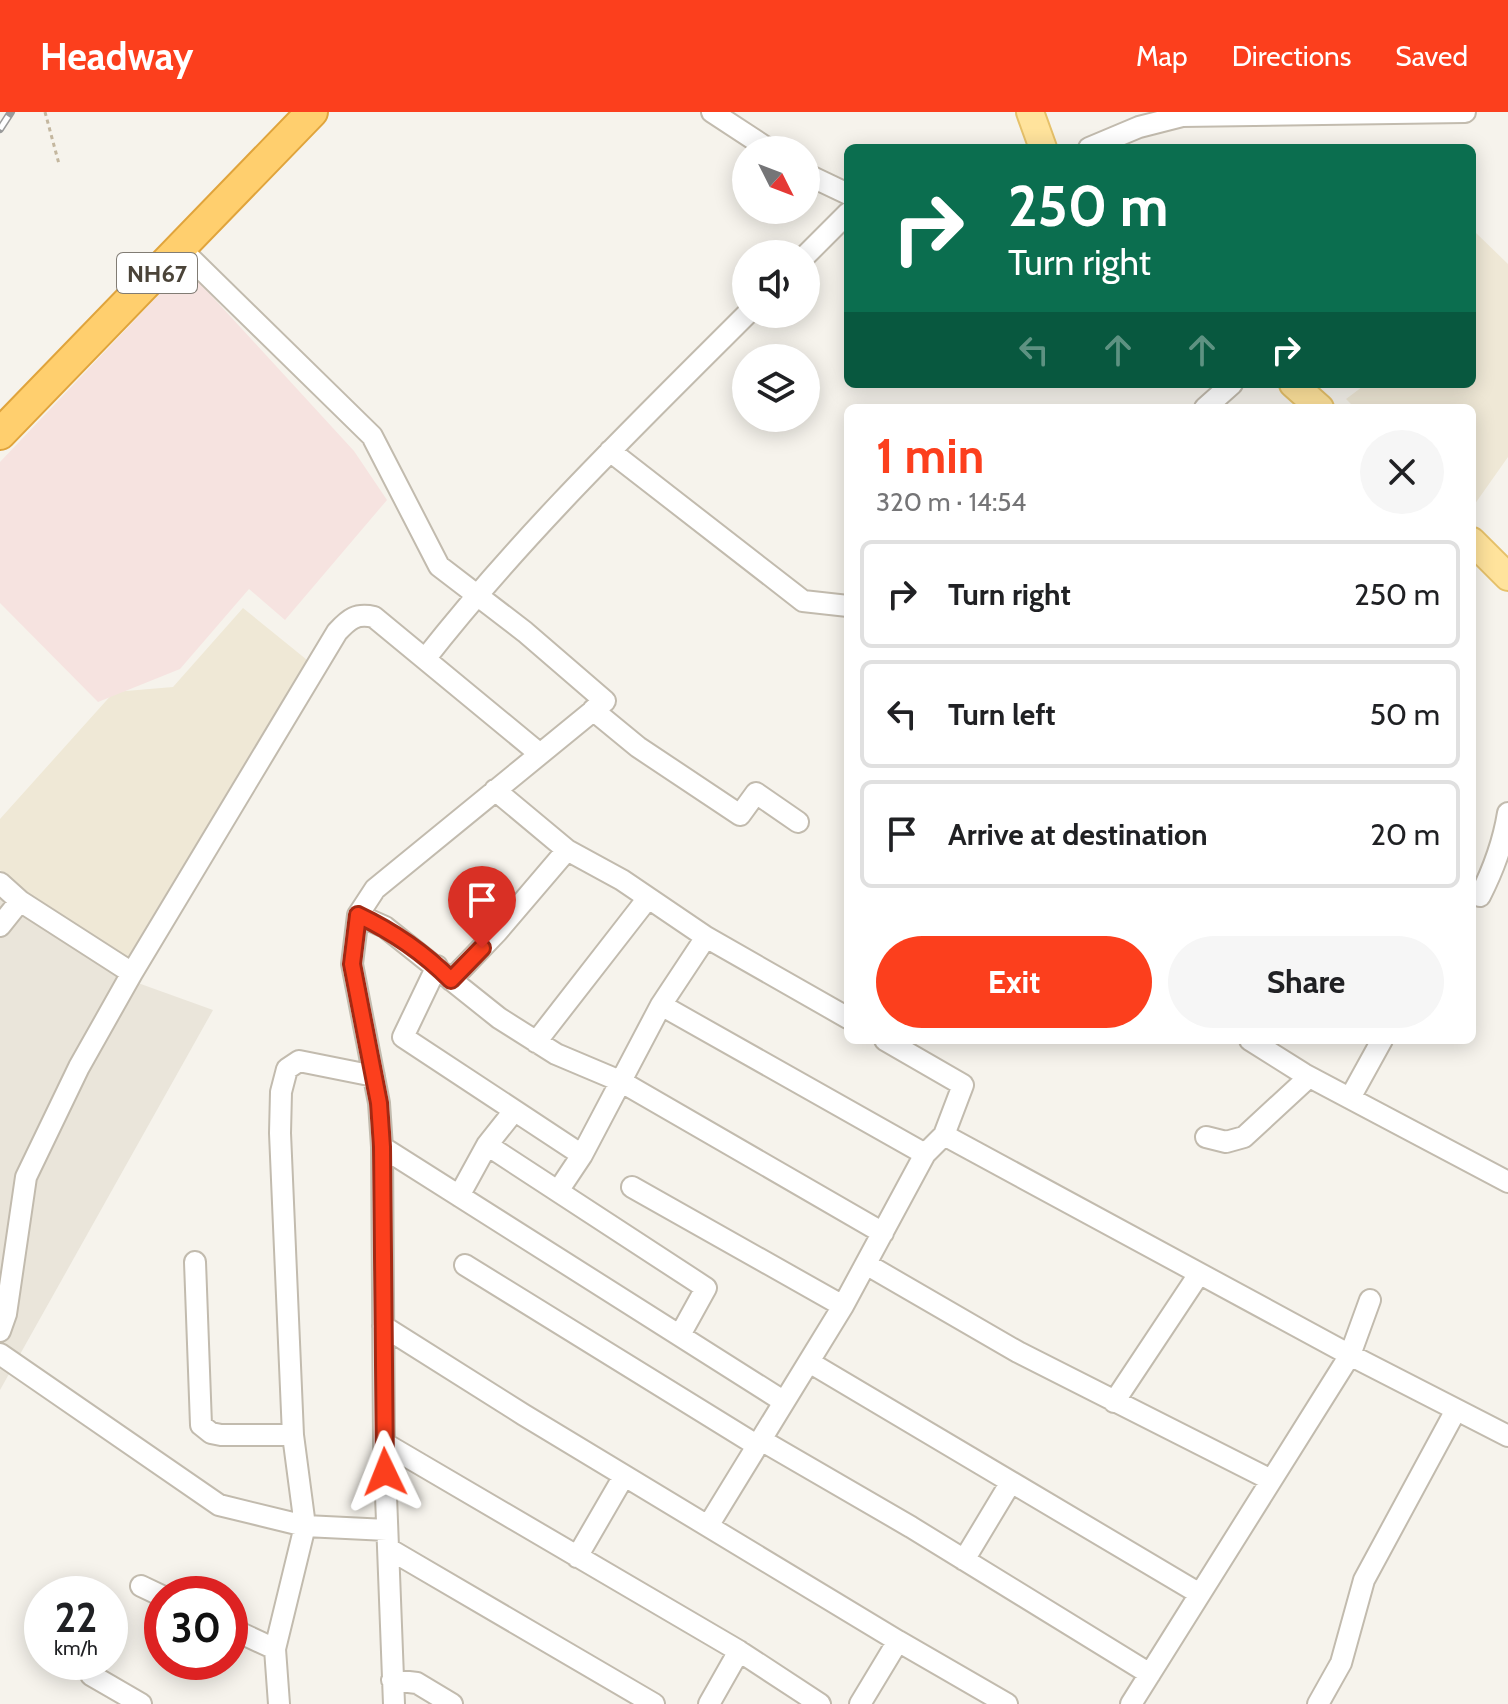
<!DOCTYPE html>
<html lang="en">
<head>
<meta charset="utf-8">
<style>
  body { margin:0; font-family:Cabin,sans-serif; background:#f6f6f6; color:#202124; height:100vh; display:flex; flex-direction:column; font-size:30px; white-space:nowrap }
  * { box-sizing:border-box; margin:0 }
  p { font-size:26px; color:#757577 }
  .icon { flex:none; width:44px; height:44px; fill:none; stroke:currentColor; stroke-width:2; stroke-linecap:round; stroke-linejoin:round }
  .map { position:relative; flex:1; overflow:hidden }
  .sheet { position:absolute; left:844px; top:292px; width:632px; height:640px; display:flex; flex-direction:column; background:#fff; border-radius:12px; box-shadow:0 4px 20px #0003 }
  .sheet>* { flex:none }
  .top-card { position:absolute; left:844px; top:32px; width:632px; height:244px; border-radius:12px; box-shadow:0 4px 20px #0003; background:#0b6e4f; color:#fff; overflow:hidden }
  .needle { width:52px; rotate:132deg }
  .buttons { position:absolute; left:732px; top:24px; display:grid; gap:16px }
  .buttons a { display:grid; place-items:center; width:88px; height:88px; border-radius:50%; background:#fff; box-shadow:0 4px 20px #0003; font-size:40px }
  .speed { position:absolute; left:24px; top:1464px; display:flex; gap:16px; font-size:40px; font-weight:700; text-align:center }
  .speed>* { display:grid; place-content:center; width:104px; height:104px; border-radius:50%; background:#fff; box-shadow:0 4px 20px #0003; line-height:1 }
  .speed small { font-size:20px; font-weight:400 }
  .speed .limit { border:12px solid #d22; background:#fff; color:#111 }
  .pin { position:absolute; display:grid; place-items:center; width:68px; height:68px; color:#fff; margin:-82px -34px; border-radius:50% 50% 50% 0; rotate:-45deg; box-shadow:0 0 8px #0007 }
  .pin .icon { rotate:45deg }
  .me { position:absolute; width:88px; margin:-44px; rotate:358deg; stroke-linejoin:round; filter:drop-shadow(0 0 6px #0008) }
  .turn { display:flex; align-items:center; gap:28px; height:168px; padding:0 32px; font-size:36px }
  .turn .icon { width:104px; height:104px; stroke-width:2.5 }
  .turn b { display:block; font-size:56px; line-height:68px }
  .lanes { display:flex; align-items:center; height:76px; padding:0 32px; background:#0003; justify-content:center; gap:40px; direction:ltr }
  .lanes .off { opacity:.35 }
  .round { display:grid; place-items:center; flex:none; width:84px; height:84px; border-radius:42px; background:#f6f6f6 }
  .headline { display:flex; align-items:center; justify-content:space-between; height:136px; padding:0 32px }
  h1 { font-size:48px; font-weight:700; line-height:60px; color:#fc3f1d }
  .cta { display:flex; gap:16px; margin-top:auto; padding:16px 32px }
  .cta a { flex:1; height:92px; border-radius:48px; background:#fc3f1d; color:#fff; font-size:32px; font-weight:700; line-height:92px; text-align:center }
  .cta a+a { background:#f6f6f6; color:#202124 }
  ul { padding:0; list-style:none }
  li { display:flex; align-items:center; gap:24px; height:108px; margin:0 16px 12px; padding:0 16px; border:4px solid #e0e0e0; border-radius:12px }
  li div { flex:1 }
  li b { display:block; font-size:30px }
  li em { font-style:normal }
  header { display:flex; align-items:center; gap:48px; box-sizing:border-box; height:112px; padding:0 40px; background:#fc3f1d; color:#fff }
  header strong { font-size:38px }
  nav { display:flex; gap:44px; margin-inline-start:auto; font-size:28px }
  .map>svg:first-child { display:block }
  .residential { fill:#eae5da }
  .education { fill:#efe8d6 }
  .medical { fill:#f6e3e0 }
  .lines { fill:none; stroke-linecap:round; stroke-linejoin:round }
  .minor-casing { stroke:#c2bbae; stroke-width:24 }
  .major-casing { stroke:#e6c16a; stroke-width:30 }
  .highway-casing { stroke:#e0a43c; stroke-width:34 }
  .path { stroke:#c4b79f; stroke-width:3; stroke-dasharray:4 4; stroke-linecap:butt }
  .minor { stroke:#fff; stroke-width:20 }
  .major { stroke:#ffe39c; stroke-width:26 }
  .highway { stroke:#ffcf6e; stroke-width:30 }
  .rail-casing { stroke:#9a9a9a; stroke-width:8 }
  .rail { stroke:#fff; stroke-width:5; stroke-dasharray:15; stroke-linecap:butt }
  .route-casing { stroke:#a42913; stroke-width:20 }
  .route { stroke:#fc3f1d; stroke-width:14 }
  .labels { text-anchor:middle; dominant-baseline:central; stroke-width:7; stroke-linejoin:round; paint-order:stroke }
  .shield { fill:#fff; stroke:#817c74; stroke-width:2 }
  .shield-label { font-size:24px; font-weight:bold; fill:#4b4439 }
</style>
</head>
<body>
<header>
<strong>Headway</strong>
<nav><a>Map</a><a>Directions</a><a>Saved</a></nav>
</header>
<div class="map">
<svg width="1508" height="1592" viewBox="0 0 1508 1592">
  <rect width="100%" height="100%" fill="#f6f3ec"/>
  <path class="residential" d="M0,784L138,871L213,898L0,1278Z"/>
  <path class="education" d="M1474,119L1508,152V345L1472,396V296H1355L1346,287L1366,272H1472V126Z
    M243,496L312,552L127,848L26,782L0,758V707L114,580L173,575Z"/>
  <path class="medical" d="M185,155L354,339L387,388L285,508L249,477L180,557L98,590L0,491V350Z"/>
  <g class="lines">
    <g class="minor-casing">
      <path id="minor" d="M712,0L770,38
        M1089,36L1139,15L1182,4L1465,0
        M806,62L848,82
        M181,137L372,324L439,454L525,520L605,589L375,777L358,803L352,852L379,991L382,1035L384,1331L394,1592
        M806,143L848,101
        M1205,296L1232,272
        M610,339L803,489L848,494
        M425,547C522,423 636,313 747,202
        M593,598L638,635L740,703L756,681L798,710
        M495,678L567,738L622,768L706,825
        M0,771L20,789
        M1480,784C1494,756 1503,732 1508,701
        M358,803L385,815L499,906L556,942L620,969L883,1121
        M0,814L20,789L132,861
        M437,854L403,925L582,1043
        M451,868L497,820L567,738
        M661,893L925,1042
        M1250,928L1304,962L1508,1070
        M536,930L648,786
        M1350,986L1382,928
        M944,1023L1350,1243L1508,1324
        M1206,1025L1226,1030L1244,1025L1309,965
        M487,1033L706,1176L680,1223
        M382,1035L783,1289
        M632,1075L843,1194
        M558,1079L582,1043L661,893L706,825L848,906
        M459,1084L487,1033L514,999
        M195,1150L201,1313L211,1321L221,1323H293
        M866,1152L1018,1240L1271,1368
        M465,1153L758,1334
        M383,1214L524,1303L898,1529L860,1592
        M0,1219L6,1202L26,1065L79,955L132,861L337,520C349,507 356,501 374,505L540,642
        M0,1242L219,1393L305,1414L387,1418
        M809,1250L1200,1482
        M1114,1290L1199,1162
        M761,1328L911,1415L1150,1562
        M384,1331L739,1539L820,1592
        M708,1414L843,1194L925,1042L944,1023L963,973L885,928
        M389,1437L654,1592
        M577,1445L624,1364
        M964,1448L1011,1370
        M141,1474L162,1484
        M230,1516L275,1537
        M898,1529L1007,1592
        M91,1563L141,1592
        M392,1568L417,1571L452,1592
        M279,1592L275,1537L305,1414L293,1323L280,1021L281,980L287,957L299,949L374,964
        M709,1592L739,1539
        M1131,1592L1350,1243L1370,1188
        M1318,1592L1341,1551L1364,1468L1456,1298"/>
    </g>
    <g class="major-casing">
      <path id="major" d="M1030,0L1043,36
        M1293,272L1320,296
        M1472,429L1508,465"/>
    </g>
    <g class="highway-casing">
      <path id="highway" d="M0,322L312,0"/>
    </g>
    <path class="path" d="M45,0L59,52"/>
    <use href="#minor" class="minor"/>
    <use href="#major" class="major"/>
    <use href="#highway" class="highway"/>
    <g class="rail-casing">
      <path id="rail" d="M0,17L11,0"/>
    </g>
    <use href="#rail" class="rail"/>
  </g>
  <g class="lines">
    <g class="route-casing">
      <path id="route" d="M385,1360L382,1035L379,991L352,852L358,803C392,819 424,841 451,868L482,836"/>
    </g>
    <use href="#route" class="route"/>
  </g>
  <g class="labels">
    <rect class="shield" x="117" y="141" width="80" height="40" rx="6"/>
    <g class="shield-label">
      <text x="157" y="161">NH67</text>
    </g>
  </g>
</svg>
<div class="buttons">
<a><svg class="needle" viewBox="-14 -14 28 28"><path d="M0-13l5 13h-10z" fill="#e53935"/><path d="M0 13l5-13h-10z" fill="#757577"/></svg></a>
<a><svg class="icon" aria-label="sound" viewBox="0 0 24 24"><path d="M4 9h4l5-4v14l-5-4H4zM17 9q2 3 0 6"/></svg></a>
<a><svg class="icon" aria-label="layers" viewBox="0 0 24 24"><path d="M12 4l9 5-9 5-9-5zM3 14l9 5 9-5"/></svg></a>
</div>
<div class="speed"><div>22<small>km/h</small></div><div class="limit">30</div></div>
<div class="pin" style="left:482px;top:836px;background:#d93025"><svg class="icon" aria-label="arrive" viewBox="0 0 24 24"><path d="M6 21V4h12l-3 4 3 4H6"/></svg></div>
<svg class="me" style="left:385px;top:1360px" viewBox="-20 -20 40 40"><path d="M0-17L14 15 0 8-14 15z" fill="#fc3f1d" stroke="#fff" stroke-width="4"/></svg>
<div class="top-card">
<div class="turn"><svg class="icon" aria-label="right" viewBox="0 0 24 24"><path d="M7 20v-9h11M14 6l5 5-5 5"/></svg><div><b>250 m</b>Turn right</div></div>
<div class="lanes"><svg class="icon off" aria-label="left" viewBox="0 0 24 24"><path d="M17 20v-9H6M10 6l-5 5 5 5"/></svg><svg class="icon off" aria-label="ahead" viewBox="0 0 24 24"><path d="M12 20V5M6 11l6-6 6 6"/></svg><svg class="icon off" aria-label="ahead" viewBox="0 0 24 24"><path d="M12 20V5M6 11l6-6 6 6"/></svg><svg class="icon" aria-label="right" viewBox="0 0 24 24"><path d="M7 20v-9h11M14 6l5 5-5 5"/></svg></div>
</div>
<section class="sheet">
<div class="headline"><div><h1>1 min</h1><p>320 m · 14:54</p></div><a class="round"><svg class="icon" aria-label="close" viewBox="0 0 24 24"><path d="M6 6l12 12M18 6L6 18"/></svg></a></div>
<ul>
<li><svg class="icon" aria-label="right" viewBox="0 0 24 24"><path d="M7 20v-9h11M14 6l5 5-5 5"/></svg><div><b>Turn right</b></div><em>250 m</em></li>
<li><svg class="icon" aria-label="left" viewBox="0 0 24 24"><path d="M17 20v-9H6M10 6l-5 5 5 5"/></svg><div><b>Turn left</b></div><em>50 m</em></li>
<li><svg class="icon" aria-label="arrive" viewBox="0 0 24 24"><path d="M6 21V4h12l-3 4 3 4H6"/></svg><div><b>Arrive at destination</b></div><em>20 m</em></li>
</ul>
<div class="cta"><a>Exit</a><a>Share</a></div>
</section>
</div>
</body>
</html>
